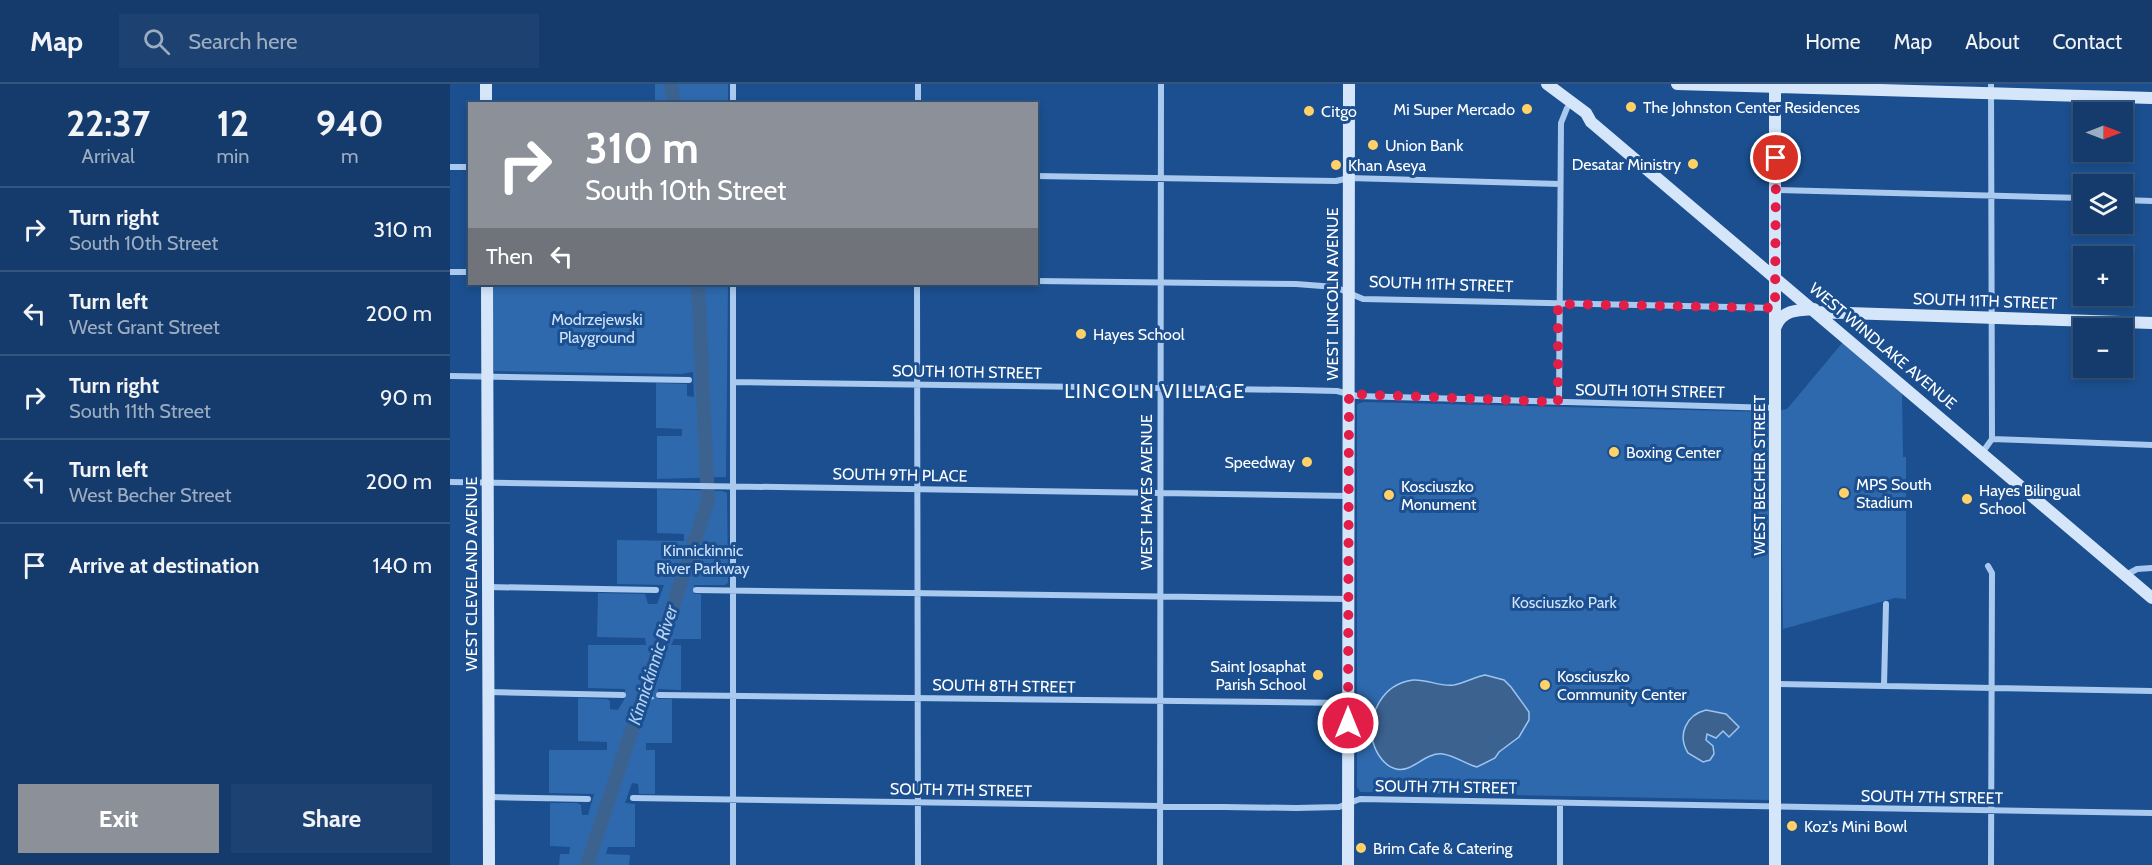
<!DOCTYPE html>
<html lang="en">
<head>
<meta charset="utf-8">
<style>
  body { margin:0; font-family:Cabin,sans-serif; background:#1d4271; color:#f1f3f6; height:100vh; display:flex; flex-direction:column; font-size:22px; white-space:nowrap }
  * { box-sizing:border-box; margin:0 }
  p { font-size:20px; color:#9dadc1 }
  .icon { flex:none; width:33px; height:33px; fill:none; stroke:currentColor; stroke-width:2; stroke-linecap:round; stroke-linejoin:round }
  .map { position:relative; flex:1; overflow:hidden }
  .side { display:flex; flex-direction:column; background:#143b6b; width:450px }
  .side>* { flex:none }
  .guide { position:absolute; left:18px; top:18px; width:570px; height:183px; border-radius:0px; box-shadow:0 3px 9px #0003,0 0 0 2px #33557e; background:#8c9099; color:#fff; overflow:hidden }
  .needle { width:39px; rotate:90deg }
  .tools { position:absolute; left:1623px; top:18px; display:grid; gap:12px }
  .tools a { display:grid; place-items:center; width:60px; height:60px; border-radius:0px; background:#143b6b; box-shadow:0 3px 9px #0003,0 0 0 2px #33557e; font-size:30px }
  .pin { position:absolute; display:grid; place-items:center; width:51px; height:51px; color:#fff; margin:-26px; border:3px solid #fff; border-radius:50%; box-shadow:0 2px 6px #0007 }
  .me { position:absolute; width:66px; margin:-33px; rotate:0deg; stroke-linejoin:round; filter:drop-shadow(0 0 4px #0008) }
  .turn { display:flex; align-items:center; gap:21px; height:126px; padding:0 18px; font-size:27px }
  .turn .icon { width:78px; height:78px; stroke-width:2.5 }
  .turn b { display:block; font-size:42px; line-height:51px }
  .then { display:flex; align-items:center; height:57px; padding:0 18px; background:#0003; gap:12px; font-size:22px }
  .eta { display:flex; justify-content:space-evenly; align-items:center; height:102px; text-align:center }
  .eta b { font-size:36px; font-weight:700; line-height:42px }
  .cta { display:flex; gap:12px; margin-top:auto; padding:12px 18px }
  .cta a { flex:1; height:69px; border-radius:0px; background:#8c9099; color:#fff; font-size:24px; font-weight:700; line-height:69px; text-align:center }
  .cta a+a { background:#1d4271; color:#f1f3f6 }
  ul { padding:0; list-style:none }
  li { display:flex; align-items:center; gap:18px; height:84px; padding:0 18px; border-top:2px solid #33557e }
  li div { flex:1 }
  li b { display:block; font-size:22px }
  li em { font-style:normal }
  header { display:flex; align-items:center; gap:36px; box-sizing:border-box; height:84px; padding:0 30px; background:#143b6b; border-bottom:2px solid #33557e }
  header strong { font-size:28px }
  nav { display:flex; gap:33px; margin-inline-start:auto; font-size:21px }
  .search { width:420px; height:54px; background:#1d4271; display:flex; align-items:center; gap:15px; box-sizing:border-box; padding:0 21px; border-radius:0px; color:#9dadc1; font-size:22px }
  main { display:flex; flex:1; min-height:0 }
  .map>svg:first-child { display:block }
  .green { fill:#2e69ad }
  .water { fill:#3c6290; stroke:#9cc4f0; stroke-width:1.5 }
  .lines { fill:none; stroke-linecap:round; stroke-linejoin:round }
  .stream { stroke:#9cc4f0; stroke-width:2 }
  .river { stroke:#3c6290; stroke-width:14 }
  .street { stroke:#a9c9ee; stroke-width:6 }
  .secondary { stroke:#d6e6fa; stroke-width:12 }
  .route { stroke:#e11d48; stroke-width:10; stroke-dasharray:0 18 }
  .poi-dot { fill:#ffd166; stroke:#1b4f8f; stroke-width:2 }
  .labels { text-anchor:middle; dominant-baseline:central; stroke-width:6; stroke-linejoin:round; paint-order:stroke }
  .poi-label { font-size:16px; fill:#fff; stroke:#1b4f8f; text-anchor:start }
  .street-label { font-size:16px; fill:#fff; stroke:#1b4f8f }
  .park-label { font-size:16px; fill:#cfe3fa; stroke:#1b4f8f }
  .water-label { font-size:18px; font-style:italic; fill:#b5d3f5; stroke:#1b4f8f }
  .quarter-label { font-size:20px; letter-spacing:1.5px; fill:#fff; stroke:#1b4f8f }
</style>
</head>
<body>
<header>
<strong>Map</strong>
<div class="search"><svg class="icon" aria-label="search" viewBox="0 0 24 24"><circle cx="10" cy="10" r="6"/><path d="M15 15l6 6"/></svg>Search here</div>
<nav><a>Home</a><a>Map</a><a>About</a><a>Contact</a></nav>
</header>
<main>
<section class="side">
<div class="eta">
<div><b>22:37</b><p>Arrival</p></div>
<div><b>12</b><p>min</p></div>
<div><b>940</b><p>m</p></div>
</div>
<ul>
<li><svg class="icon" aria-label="right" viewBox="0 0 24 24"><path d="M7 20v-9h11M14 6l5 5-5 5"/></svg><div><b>Turn right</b><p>South 10th Street</p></div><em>310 m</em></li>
<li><svg class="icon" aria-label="left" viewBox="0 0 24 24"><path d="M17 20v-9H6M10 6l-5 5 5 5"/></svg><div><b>Turn left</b><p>West Grant Street</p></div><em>200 m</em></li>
<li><svg class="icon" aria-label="right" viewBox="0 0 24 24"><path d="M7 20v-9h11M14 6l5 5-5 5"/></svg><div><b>Turn right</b><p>South 11th Street</p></div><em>90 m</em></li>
<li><svg class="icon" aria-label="left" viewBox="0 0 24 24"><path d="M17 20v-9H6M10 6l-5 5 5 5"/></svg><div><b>Turn left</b><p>West Becher Street</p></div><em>200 m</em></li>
<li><svg class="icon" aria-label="arrive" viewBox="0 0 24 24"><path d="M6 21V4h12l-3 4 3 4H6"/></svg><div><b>Arrive at destination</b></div><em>140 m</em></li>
</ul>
<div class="cta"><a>Exit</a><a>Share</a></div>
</section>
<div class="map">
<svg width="1702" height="781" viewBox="0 0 1702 781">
  <rect width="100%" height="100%" fill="#1b4f8f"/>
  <path class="green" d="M205,0H278V19H205Z
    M42,200H278L276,393L207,395V352H232V345L206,344V299L237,300V312L244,313L243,288L232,290L44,287Z
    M1393,258L1452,308L1453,373H1456V515L1445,514L1333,545L1330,326L1337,325Z
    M914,318L1320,328V716L910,708L907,703V320Z
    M207,405L272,407L277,409L278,499L275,501H244V510H251V555H224L221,561H231V606L208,605V615H222V659H196V666H205V710H189L188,700L182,699L175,719L185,720V763H158L156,770L180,771L179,781H109L110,770H119L120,763L100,762V719H127L131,721L132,731H138L144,710L99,709V666H157V658L128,657V614L157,615L160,617V625L168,626L175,614V605L138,604V561H196L195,554L147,553L148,509L195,510L198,520H207L214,501L167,500V456L234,457V450L207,449Z"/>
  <path class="water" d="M1035,591L1054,596L1061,603L1079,628V636L1069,653L1049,668L1045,674L1027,683C1016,680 1005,672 993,670C974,668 963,689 946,685C934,682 926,669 923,658C917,631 932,600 963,596C977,595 990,603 1004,601C1015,599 1024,593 1035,591Z
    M1256,626L1276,630L1289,643L1279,653L1273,647L1266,654L1257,650L1256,656L1263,662L1264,670L1260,676L1253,678L1238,669C1227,651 1236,631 1256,626Z"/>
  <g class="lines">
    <path class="stream" d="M189,619L203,614"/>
    <path class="river" d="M221,0L224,20
      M137,781L258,417L248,200"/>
    <path class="street" d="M468,0V20
      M283,20V0
      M0,83H20
      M586,92L886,97L899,94L1110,100
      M1326,106L1634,114
      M1672,116L1702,117
      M0,188H20
      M586,197L846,200L885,203L913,215L1325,224
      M467,200L468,781
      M0,292L239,296
      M283,298L847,306L887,307L907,312L1325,324
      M1109,318L1111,39L1117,24
      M1542,355L1702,361
      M1532,369L1542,355L1541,0
      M0,398L898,412
      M1538,482L1542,489L1541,781
      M1676,491L1687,485L1702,484
      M38,503L206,506
      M246,506L898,515
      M1326,600L1702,607
      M1434,602L1436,520
      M39,608L173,611
      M209,611L898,619
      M39,713L138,715
      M183,714L846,724L889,723L910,715L1702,729
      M283,781V200
      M710,781L711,0
      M1110,781V719"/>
    <path class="secondary" d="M36,0V20
      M1097,0L1136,29L1141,38L1702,514
      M1227,0L1702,14
      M37,200L39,781
      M1367,228L1702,239
      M1326,242C1333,226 1347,226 1364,225
      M898,781L899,0
      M1325,781V0"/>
  </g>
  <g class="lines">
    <path class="route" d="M898,639L899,310L1108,318V220L1325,224L1326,74"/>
  </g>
  <g class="poi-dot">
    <circle cx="1181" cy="23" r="6"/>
    <circle cx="1077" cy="25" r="6"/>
    <circle cx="859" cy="27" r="6"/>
    <circle cx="923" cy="61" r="6"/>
    <circle cx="1243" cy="80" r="6"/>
    <circle cx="886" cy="81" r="6"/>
    <circle cx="631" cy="250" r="6"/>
    <circle cx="1164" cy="368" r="6"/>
    <circle cx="857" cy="378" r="6"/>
    <circle cx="1394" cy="409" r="6"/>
    <circle cx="939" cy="411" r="6"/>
    <circle cx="1517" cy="415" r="6"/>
    <circle cx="868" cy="591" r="6"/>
    <circle cx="1095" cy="601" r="6"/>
    <circle cx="1342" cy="742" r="6"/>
    <circle cx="911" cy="764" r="6"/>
  </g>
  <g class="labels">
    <g class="poi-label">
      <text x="1193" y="23">The Johnston Center Residences</text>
      <text x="1065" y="25" text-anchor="end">Mi Super Mercado</text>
      <text x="871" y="27">Citgo</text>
      <text x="935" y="61">Union Bank</text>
      <text x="1231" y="80" text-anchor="end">Desatar Ministry</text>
      <text x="898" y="81">Khan Aseya</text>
      <text x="643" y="250">Hayes School</text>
      <text x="1176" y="368">Boxing Center</text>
      <text x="845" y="378" text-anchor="end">Speedway</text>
      <text x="1406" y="400">MPS South<tspan x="1406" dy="18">Stadium</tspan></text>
      <text x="951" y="402">Kosciuszko<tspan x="951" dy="18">Monument</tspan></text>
      <text x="1529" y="406">Hayes Bilingual<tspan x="1529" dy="18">School</tspan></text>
      <text x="856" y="582" text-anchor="end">Saint Josaphat<tspan x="856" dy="18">Parish School</tspan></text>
      <text x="1107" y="592">Kosciuszko<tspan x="1107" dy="18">Community Center</tspan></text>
      <text x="1354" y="742">Koz's Mini Bowl</text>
      <text x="923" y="764">Brim Cafe &amp; Catering</text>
    </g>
    <g class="street-label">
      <text transform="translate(991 200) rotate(2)">SOUTH 11TH STREET</text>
      <text transform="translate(882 210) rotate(-90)">WEST LINCOLN AVENUE</text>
      <text transform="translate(1535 217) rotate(2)">SOUTH 11TH STREET</text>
      <text transform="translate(1433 262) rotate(40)">WEST WINDLAKE AVENUE</text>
      <text transform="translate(517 288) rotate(1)">SOUTH 10TH STREET</text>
      <text transform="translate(1200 307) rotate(1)">SOUTH 10TH STREET</text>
      <text transform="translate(450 391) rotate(1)">SOUTH 9TH PLACE</text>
      <text transform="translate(1309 391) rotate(-90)">WEST BECHER STREET</text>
      <text transform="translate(696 408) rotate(-90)">WEST HAYES AVENUE</text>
      <text transform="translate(21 490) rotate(-90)">WEST CLEVELAND AVENUE</text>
      <text transform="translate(554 602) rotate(1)">SOUTH 8TH STREET</text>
      <text transform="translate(996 703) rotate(1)">SOUTH 7TH STREET</text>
      <text transform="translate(511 706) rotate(1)">SOUTH 7TH STREET</text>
      <text transform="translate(1482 713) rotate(1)">SOUTH 7TH STREET</text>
    </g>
    <g class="park-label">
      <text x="147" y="235">Modrzejewski<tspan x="147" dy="18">Playground</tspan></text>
      <text x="253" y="466">Kinnickinnic<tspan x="253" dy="18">River Parkway</tspan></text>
      <text x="1114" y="518">Kosciuszko Park</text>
    </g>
    <g class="water-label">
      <text transform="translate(203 581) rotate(-72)">Kinnickinnic River</text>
    </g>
    <g class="quarter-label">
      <text x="705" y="307">LINCOLN VILLAGE</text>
    </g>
  </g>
</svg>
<div class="tools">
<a><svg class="needle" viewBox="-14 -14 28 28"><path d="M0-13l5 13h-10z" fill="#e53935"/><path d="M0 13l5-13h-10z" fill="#9dadc1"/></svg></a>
<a><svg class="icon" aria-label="layers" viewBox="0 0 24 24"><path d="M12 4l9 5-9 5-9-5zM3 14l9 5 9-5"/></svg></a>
<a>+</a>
<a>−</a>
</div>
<div class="pin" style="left:1326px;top:74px;background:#d93025"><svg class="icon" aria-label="arrive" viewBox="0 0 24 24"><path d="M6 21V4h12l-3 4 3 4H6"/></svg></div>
<svg class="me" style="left:898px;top:639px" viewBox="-20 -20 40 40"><circle r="17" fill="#e11d48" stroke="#fff" stroke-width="3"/><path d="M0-11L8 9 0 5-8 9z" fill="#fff"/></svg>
<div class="guide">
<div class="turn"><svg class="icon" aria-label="right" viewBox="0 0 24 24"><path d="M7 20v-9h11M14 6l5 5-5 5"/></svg><div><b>310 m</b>South 10th Street</div></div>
<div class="then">Then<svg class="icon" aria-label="left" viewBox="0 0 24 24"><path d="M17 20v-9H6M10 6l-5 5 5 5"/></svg></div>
</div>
</div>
</main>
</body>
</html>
